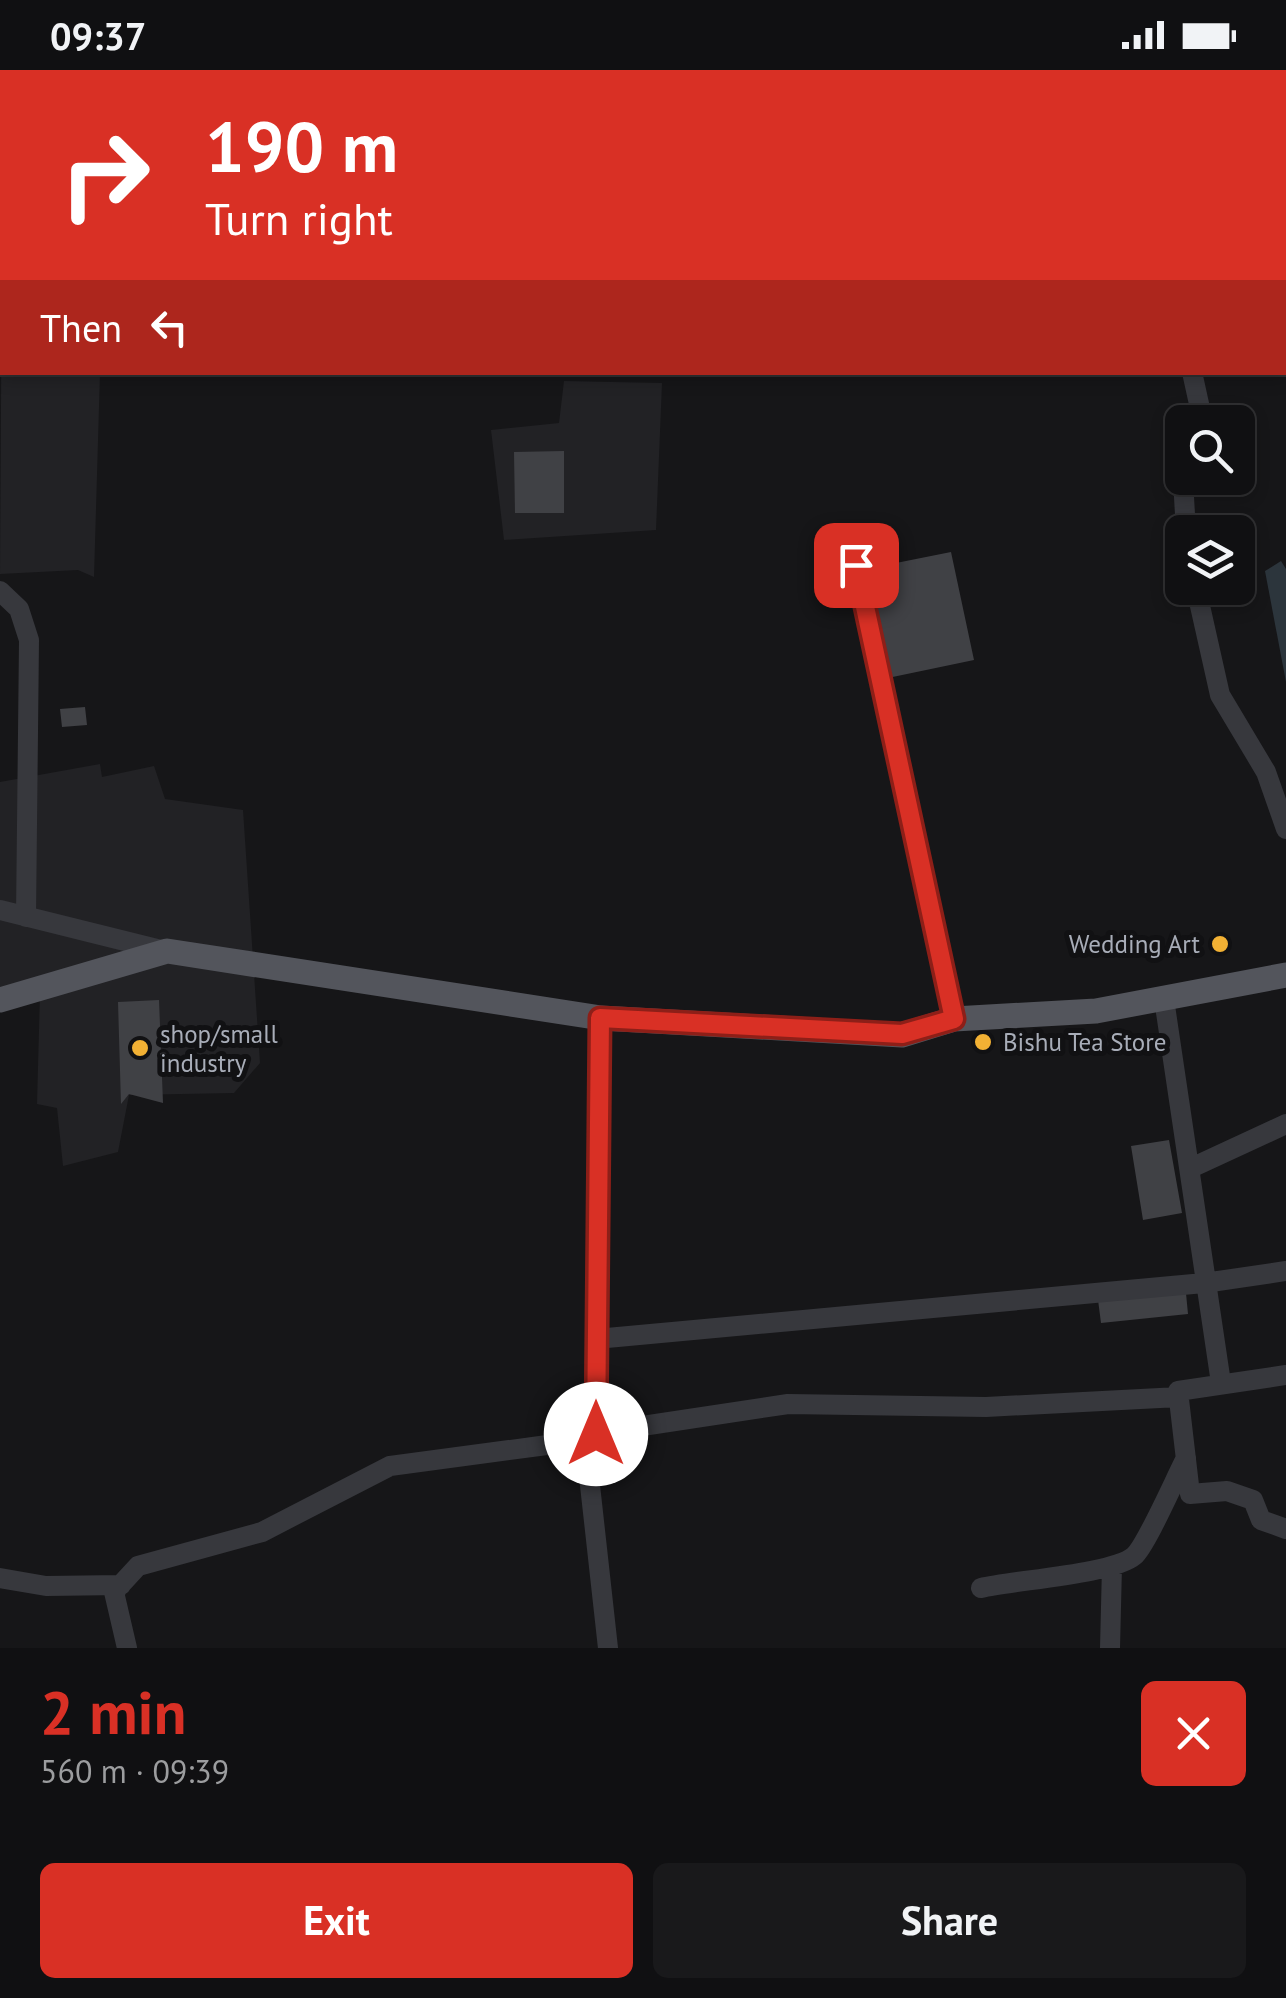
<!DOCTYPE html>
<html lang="en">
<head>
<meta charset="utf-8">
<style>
  body { margin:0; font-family:"PT Sans",sans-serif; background:#19191b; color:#f1f3f6; height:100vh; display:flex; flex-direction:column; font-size:38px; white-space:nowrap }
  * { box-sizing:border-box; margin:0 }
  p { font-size:32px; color:#9c9d9f }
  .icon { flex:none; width:55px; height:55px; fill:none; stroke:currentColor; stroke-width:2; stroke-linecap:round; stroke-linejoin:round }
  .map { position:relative; height:1578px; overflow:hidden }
  .details { display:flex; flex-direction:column; background:#101012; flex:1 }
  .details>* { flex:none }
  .hud { position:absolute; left:0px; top:0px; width:1288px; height:305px; box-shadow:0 5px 15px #0003,0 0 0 2px #303032; background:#d93025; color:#fff; overflow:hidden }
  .tools { position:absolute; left:1165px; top:335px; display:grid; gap:20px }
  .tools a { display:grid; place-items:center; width:90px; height:90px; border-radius:15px; background:#101012; box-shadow:0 5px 15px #0003,0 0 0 2px #303032; font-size:50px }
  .pin { position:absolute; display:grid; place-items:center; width:85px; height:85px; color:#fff; margin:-42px; border-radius:20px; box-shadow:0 5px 15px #0006 }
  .me { position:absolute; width:110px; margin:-55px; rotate:0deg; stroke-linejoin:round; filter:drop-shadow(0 0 8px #0008) }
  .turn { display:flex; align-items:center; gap:35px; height:210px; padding:0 40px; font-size:45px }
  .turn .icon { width:130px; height:130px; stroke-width:2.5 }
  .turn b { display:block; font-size:70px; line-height:85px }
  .then { display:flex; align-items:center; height:95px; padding:0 40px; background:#0003; gap:20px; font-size:38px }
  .round { display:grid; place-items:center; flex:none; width:105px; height:105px; border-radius:15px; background:#19191b }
  .headline { display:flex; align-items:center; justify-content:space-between; height:170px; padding:0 40px }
  h1 { font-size:60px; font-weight:700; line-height:75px; color:#d93025 }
  .primary-button { display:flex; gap:20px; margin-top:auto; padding:20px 40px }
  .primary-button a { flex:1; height:115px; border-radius:15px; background:#d93025; color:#fff; font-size:40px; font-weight:700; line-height:115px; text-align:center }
  .primary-button a+a { background:#19191b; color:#f1f3f6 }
  .status { display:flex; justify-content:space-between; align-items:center; height:70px; padding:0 50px; background:#101012; direction:ltr }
  .status svg { height:28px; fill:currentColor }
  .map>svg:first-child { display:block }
  .built { fill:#222225 }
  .water { fill:#2c353c }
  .building { fill:#404145 }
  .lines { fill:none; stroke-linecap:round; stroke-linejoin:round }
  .minor { stroke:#37383d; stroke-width:20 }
  .major { stroke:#53555c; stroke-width:25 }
  .route-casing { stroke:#8d1f18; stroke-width:25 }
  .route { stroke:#d93025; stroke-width:18 }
  .poi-dot { fill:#f2b134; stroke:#111113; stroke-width:4 }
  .labels { text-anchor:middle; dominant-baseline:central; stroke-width:10; stroke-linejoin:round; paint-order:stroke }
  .poi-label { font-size:25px; fill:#a8adb8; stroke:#111113; text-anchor:start }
</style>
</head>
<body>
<div class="status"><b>09:37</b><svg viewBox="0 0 49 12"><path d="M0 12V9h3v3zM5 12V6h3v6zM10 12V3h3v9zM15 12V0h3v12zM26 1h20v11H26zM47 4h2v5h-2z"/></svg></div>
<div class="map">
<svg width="1286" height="1578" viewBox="0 0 1286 1578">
  <rect width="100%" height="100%" fill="#161618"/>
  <path class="built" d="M2,166V302L100,303L94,507L78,500L0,504Z
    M564,311L662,313L656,460L504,470L491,360L559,353Z
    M100,694L102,707L154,696L165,729L243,740L260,993L234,1023L129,1025L118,1082L63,1096L57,1038L37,1034L40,923L0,933V712Z"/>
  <path class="water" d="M1281,491L1286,499V612L1265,501Z"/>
  <path class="building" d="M564,381V443H515L514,382Z
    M951,482L974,590L883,609L861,500Z
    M85,637L87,655L62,657L60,639Z
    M159,930L163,1033L129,1024L121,1034L118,932Z
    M1169,1070L1182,1143L1143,1150L1131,1076Z
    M1185,1213L1188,1244L1101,1253L1097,1222Z"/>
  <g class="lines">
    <path class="minor" d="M1121,0V2
      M1192,302L1203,352
      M1182,392L1186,462
      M856,495L954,949
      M1196,518L1220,625L1266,702L1286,759
      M0,521L19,539L29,570L26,847
      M0,840L165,881
      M1164,929L1221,1313
      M1191,1098L1286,1054
      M596,1269L1204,1213L1286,1201
      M1286,1305L1178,1321L1190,1424L1227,1421L1253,1430L1261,1450L1286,1459
      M584,1361L608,1578
      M596,1363L601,948
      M0,1508L46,1516L121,1515
      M981,1518C1015,1510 1113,1504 1134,1486C1146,1476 1176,1407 1186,1388
      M127,1578L114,1522L138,1496L262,1462L390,1396L562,1373L584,1361L596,1363L788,1334L986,1337L1179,1327
      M1110,1578L1112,1496"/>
    <path class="major" d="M0,930L167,881L601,948L902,965L954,949L1096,941L1286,905"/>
  </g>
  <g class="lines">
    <g class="route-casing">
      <path id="route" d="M596,1364L600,948L902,964L954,949L856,495"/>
    </g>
    <use href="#route" class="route"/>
  </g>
  <g class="poi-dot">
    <circle cx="1220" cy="874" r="10"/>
    <circle cx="983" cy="972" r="10"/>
    <circle cx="140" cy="978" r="10"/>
  </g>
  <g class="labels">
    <g class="poi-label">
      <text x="1200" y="874" text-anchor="end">Wedding Art</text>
      <text x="160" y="964">shop/small<tspan x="160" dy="29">industry</tspan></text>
      <text x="1003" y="972">Bishu Tea Store</text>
    </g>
  </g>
</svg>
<div class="tools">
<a><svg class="icon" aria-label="search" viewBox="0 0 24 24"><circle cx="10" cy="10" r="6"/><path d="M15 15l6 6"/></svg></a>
<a><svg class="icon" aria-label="layers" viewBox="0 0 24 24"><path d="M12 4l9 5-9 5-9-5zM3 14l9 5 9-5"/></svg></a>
</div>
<div class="pin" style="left:856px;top:495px;background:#d93025"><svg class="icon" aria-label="arrive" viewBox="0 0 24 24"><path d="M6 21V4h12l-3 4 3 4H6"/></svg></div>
<svg class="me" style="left:596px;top:1364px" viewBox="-20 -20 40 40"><circle r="19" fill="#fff"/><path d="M0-13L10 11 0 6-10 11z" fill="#d93025"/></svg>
<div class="hud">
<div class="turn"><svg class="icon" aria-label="right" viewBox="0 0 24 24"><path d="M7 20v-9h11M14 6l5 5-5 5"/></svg><div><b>190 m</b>Turn right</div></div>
<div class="then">Then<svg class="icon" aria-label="left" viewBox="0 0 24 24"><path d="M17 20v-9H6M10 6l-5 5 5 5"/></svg></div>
</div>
</div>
<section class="details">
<div class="headline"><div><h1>2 min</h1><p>560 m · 09:39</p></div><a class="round" style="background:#d93025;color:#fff"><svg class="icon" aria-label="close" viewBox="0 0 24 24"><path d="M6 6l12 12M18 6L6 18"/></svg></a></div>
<div class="primary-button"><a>Exit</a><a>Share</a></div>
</section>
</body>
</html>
